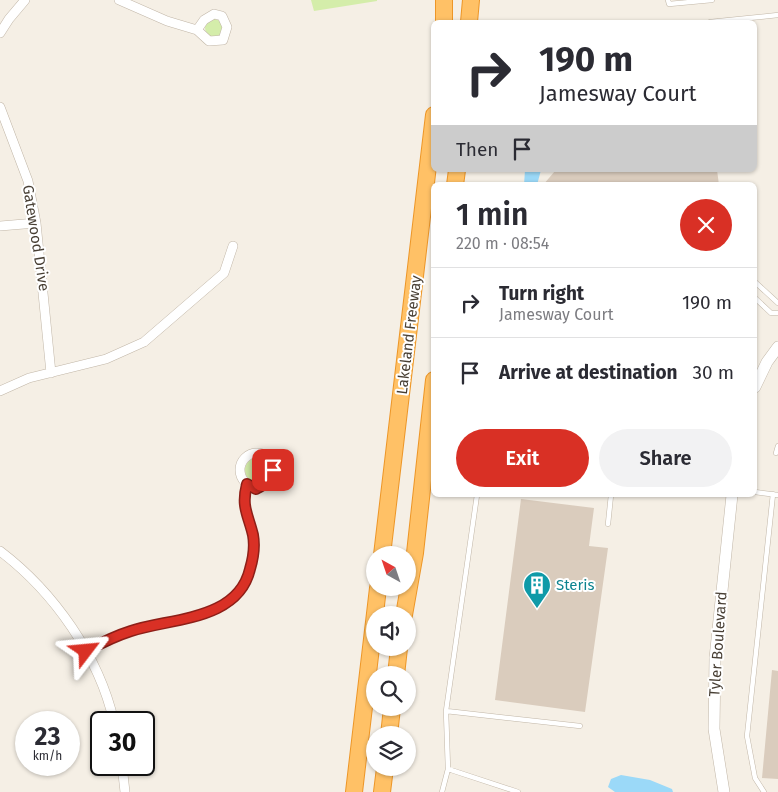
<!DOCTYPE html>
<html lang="en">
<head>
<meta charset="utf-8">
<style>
  body { margin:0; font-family:"Fira Sans",sans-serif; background:#f2f2f3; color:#2b2b33; height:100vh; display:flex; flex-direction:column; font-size:19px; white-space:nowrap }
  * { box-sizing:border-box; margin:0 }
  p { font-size:16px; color:#7c7c81 }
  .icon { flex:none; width:28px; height:28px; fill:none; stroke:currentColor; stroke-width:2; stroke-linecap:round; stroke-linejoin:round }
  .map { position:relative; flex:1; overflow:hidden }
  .side { position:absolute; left:431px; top:182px; width:326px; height:315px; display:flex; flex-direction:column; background:#fff; border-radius:8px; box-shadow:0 1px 4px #0004 }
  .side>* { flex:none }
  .top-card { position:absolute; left:431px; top:20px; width:326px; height:152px; border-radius:8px; box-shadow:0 1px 4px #0004; background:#fff; color:#2b2b33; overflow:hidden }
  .needle { width:32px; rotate:320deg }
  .tools { position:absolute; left:366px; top:546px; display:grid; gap:10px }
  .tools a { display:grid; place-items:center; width:50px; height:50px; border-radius:50%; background:#fff; box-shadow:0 1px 4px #0004; font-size:25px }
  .speed { position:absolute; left:15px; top:711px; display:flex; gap:10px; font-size:25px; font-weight:700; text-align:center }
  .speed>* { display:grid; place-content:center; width:65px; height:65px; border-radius:50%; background:#fff; box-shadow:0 1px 4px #0004; line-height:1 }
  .speed small { font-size:12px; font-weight:400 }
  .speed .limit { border:2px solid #111; border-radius:8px; background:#fff; color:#111 }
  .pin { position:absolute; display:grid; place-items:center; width:42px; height:42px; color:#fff; margin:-21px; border-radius:10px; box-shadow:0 2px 8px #0006 }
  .me { position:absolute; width:55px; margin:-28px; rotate:61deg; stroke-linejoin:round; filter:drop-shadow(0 0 4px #0008) }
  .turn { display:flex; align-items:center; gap:18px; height:105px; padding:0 25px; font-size:22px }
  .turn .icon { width:65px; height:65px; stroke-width:2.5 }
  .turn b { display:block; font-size:35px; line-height:42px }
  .then { display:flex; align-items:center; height:48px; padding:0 25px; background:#0003; gap:10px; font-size:19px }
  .round { display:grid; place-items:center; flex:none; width:52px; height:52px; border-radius:26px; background:#f2f2f3 }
  .overview { display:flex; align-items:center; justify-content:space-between; height:85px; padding:0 25px }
  h1 { font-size:30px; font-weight:600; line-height:38px }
  .button { display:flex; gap:10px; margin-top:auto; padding:10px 25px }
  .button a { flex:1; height:58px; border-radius:30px; background:#d93025; color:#fff; font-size:20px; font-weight:600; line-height:58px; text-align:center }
  .button a+a { background:#f2f2f3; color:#2b2b33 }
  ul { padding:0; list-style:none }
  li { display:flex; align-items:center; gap:15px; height:70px; padding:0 25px; border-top:1px solid #e1e1e2 }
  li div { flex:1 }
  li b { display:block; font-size:19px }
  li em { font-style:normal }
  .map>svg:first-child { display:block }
  .green { fill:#d4edaa }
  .water { fill:#9bd9f8 }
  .building { fill:#daccbd }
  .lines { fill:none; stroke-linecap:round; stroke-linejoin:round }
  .service-casing { stroke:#c1b6a7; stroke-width:5.5 }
  .minor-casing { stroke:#c1b6a7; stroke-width:10 }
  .tertiary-casing { stroke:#c1b6a7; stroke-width:12 }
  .motorway-casing { stroke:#ed9627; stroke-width:18 }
  .service { stroke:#fff; stroke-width:4.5 }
  .minor { stroke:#fff; stroke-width:9 }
  .tertiary { stroke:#fff; stroke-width:11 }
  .motorway { stroke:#ffc166; stroke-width:16 }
  .route-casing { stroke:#8d1f18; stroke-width:12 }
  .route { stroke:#d93025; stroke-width:9 }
  .labels { text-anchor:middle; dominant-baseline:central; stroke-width:4; stroke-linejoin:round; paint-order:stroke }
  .street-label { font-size:15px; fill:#483f34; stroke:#fff }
  .culture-label { font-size:15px; fill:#0d838f; stroke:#fff; text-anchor:start }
</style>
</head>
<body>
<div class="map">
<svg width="778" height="792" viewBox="0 0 778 792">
  <rect width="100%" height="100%" fill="#f5efe5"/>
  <path class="green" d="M311,0H377V1L314,11Z
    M205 28a9 9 0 1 1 18 0a9 9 0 1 1-18 0Z
    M245 470a12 12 0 1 1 24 0a12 12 0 1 1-24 0Z"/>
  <path class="water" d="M525,170H541L537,185H524Z
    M621,775L650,780L672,789L673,792H615L608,787L611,779Z"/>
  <path class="building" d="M559,170H717L719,185H543L555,171Z
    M521,499L594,508L589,546L608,548L585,712L495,700Z
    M772,670L778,671V779L762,778Z"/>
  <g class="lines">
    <g class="service-casing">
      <path id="service" d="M668,0L669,4L712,0
        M710,22L778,15
        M755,282L778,303
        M755,298L771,313H778
        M776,453L778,446
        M755,492L778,495
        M608,524L611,495
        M446,711L580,726
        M448,769L446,711L477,495
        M442,792L448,769L518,792
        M764,792L755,778L747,736L773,494"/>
    </g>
    <g class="minor-casing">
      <path id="minor" d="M119,0L167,21L197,30L209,41L223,40L227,27L222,16L214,14L204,20L197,30
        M0,33L9,19L25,0
        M0,107L28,181L36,223L51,373
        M0,226L36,223
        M0,391L29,378L106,359L144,342L224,273L233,246
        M240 470a17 17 0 1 1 34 0a17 17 0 1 1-34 0Z
        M0,551C54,592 99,656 114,722
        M86,651C101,643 115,636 131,631C170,618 238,621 250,570C253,559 255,546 253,535C248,514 241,507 247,484
        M122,765L125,792"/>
    </g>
    <g class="tertiary-casing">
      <path id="tertiary" d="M755,387L767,362L778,347
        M724,792L714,729L715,658L732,495"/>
    </g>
    <g class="motorway-casing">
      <path id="motorway" d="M444,22V0
        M469,22L471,0
        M455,185L457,170
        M382,555L434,115
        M404,615L415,553L434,380
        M396,675L399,648
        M389,735L392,708
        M354,792L378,588
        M382,792L385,768"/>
    </g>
    <use href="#service" class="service"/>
    <use href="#minor" class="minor"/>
    <use href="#tertiary" class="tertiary"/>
    <use href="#motorway" class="motorway"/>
  </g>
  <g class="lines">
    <g class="route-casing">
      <path id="route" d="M86,651C101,643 115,636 131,631C170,618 238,621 250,569C253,559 255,546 253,535C248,514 241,507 247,484L256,489C265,484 273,481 273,470"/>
    </g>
    <use href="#route" class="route"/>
  </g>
  <defs>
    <g id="building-pin" transform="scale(1.4375)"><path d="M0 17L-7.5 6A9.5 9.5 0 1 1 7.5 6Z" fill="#0f9aa8" stroke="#fff"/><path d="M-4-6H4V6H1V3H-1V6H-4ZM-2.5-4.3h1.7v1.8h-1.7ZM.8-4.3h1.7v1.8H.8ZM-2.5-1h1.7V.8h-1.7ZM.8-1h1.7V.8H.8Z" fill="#fff"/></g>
  </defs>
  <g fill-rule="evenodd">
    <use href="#building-pin" x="537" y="585"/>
  </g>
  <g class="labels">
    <g class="street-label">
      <text transform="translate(36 238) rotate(81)">Gatewood Drive</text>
      <text transform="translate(409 335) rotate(-83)">Lakeland Freeway</text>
      <text transform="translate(718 644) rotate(-86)">Tyler Boulevard</text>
    </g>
    <g class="culture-label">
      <text x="556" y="585">Steris</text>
    </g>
  </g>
</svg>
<div class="tools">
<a><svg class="needle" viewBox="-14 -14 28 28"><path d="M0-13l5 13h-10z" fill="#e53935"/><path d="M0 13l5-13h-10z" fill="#7c7c81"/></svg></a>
<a><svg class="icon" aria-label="sound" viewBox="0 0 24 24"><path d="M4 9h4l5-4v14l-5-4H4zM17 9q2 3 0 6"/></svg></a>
<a><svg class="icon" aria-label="search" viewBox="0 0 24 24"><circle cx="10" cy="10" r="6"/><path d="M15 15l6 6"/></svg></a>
<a><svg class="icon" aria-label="layers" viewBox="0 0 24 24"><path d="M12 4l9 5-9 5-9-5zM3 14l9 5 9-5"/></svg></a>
</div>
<div class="speed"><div>23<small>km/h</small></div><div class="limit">30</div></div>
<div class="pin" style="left:273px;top:470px;background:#d93025"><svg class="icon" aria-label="arrive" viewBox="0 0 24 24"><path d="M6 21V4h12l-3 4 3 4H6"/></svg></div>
<svg class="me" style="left:86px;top:651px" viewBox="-20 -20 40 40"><path d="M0-17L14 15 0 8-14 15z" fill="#d93025" stroke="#fff" stroke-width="4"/></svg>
<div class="top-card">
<div class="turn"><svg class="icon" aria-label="right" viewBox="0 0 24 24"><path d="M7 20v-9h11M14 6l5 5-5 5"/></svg><div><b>190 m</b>Jamesway Court</div></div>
<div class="then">Then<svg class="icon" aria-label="arrive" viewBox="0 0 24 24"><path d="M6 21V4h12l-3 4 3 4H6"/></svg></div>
</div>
<section class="side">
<div class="overview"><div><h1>1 min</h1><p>220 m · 08:54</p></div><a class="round" style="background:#d93025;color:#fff"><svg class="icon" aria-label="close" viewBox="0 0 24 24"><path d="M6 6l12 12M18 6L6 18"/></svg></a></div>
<ul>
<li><svg class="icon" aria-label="right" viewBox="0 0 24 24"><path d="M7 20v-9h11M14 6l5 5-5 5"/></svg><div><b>Turn right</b><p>Jamesway Court</p></div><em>190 m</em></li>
<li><svg class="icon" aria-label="arrive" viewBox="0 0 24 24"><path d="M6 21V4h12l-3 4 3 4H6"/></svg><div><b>Arrive at destination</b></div><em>30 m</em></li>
</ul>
<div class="button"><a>Exit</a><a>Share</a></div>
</section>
</div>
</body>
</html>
